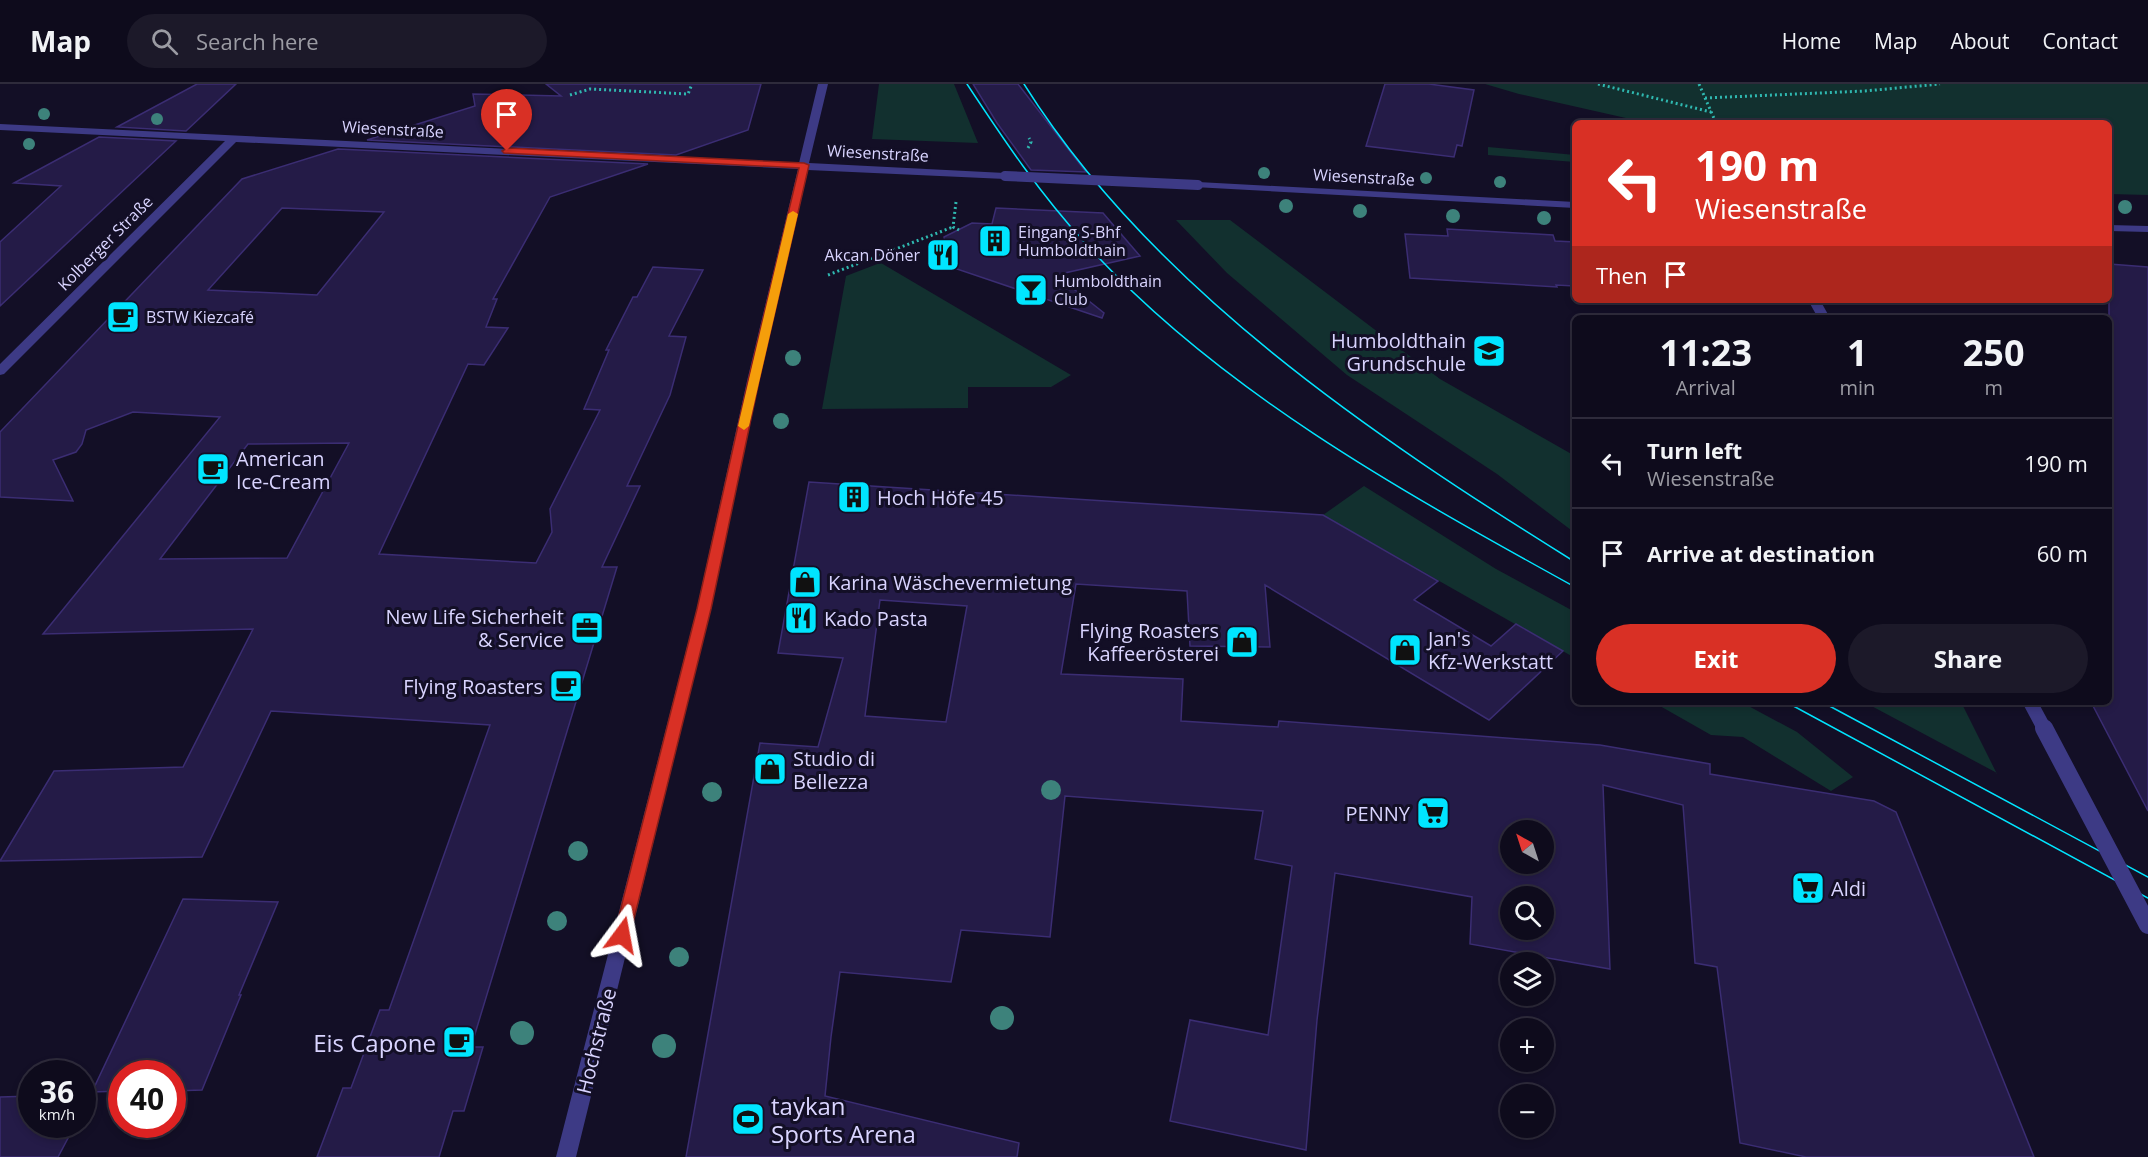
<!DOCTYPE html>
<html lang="en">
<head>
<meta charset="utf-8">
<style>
  body { margin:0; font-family:"Open Sans",sans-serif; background:#1c1929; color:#f1f3f6; height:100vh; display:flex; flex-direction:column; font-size:22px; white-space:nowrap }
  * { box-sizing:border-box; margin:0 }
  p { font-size:20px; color:#9b9ba3 }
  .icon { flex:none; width:33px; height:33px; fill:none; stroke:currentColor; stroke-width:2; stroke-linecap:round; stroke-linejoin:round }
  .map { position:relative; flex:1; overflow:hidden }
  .details { position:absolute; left:1572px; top:231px; width:540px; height:390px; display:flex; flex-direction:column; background:#0e0b1c; border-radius:9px; box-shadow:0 3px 9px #0003,0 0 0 2px #2e2b3b }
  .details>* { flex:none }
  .hud { position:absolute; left:1572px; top:36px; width:540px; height:183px; border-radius:9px; box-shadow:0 3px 9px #0003,0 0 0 2px #2e2b3b; background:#d93025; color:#fff; overflow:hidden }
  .needle { width:39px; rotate:321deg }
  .buttons { position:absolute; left:1500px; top:736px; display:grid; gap:12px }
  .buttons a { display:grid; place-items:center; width:54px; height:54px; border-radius:50%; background:#0e0b1c; box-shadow:0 3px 9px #0003,0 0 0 2px #2e2b3b; font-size:30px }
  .speed { position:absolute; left:18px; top:976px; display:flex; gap:12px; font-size:30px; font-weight:700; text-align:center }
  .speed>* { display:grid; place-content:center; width:78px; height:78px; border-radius:50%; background:#0e0b1c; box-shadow:0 3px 9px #0003,0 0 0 2px #2e2b3b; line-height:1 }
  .speed small { font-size:15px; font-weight:400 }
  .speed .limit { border:9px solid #d22; background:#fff; color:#111 }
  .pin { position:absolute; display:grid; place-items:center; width:51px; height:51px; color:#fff; margin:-62px -26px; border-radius:50% 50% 50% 0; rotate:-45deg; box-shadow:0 0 6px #0007 }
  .pin .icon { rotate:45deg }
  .me { position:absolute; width:66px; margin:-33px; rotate:13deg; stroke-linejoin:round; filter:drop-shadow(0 0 4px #0008) }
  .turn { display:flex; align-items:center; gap:21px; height:126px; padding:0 24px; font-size:27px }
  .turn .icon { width:78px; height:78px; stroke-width:2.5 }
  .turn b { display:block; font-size:42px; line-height:51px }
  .then { display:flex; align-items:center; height:57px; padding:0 24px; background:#0003; gap:12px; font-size:22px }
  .eta { display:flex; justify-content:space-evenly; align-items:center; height:102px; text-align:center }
  .eta b { font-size:36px; font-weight:700; line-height:42px }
  .cta { display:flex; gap:12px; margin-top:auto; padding:12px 24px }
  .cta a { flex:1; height:69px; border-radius:36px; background:#d93025; color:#fff; font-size:24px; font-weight:700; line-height:69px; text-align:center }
  .cta a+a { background:#1c1929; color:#f1f3f6 }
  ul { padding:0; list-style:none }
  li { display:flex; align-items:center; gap:18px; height:90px; padding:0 24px; border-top:2px solid #2e2b3b }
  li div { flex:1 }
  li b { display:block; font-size:22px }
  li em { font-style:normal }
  header { display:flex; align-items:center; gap:36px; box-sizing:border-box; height:84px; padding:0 30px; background:#0e0b1c; border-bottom:2px solid #2e2b3b }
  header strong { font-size:28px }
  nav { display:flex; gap:33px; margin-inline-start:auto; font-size:21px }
  .search { width:420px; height:54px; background:#1c1929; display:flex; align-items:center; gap:15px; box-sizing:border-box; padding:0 21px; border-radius:33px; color:#9b9ba3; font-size:22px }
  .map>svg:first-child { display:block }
  .green { fill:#12302f }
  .building { fill:#241b47; stroke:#3b2d73; stroke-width:1.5; fill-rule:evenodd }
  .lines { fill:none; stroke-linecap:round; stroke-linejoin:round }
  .path { stroke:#2fb8b0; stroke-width:3; stroke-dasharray:2 3; stroke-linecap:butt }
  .minor { fill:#3d3a85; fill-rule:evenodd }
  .tram { stroke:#00e5ff; stroke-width:1.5 }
  .minor-bridge-far1 { stroke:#3d3a85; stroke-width:10 }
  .minor-bridge { stroke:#3d3a85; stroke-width:18 }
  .tree { fill:#3d827b }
  .route { fill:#d93025; stroke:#8d1f18; stroke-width:1.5 }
  .slow { fill:#f59e0b }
  .labels { text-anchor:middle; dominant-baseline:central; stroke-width:6; stroke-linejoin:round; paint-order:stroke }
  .far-street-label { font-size:16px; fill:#d9d4ff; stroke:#130f26 }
  .far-poi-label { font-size:16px; fill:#d9d4ff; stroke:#130f26; text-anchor:start }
  .poi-label { font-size:20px; fill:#d9d4ff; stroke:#130f26; text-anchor:start }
  .street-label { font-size:20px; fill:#d9d4ff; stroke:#130f26 }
  .near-poi-label { font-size:24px; fill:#d9d4ff; stroke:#130f26; text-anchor:end }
</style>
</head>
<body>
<header>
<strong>Map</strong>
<div class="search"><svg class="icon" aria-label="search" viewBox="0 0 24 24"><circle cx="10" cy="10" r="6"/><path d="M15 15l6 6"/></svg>Search here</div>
<nav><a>Home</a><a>Map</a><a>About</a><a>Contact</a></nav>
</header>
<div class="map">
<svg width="2148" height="1073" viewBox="0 0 2148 1073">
  <rect width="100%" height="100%" fill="#130f26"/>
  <path class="green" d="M879,0H954L978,59L872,55Z
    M1485,0H2148V111L2109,110V39H1648L1519,10Z
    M1488,63L1575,71V78L1488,71Z
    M1176,136H1230L1440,295L1575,372V449L1497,390L1347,291L1227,189Z
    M880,179H881L1071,291L1051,303H968V324L822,325L846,192Z
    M1364,402L1496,485L1575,528V574L1323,431Z
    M1653,618H1741L1797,648L1853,693L1831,707L1743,653L1711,651Z
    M1864,618H1961L1997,690V689Z"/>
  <path class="building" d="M197,0H236L186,47L117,43Z
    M546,0H761L748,46L676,71L367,56L475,22L473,10L561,12Z
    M973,0H1018L1086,88L1031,86L997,39Z
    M1385,0H1429L1474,6L1462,62L1457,61L1454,73L1366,62Z
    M99,53L176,57L0,222V158L61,102L14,99Z
    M338,65L648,80L550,113L493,215H497L486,243L508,244L484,281L468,280L379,470L536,479L552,448L550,425L600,326L584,325L609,266H606L633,213H637L653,183L703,186L669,252L686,253L670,311L627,402H640L602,483H617L471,963H483L464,1027H453L439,1073H317L343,1004H351L380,926H389L490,641L271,627L202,773L0,777L54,687L183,683L253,545L43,550L220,333L133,328L86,346L82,360L76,368L53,376L73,417L0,413V348L242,95ZM282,124L384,128L317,211L208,206ZM349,359L287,474L160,475L248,360Z
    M996,124L1103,129L1140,172L1056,191L1104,229L1102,234L948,182L944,153L972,139L992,140Z
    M1447,145L1553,151L1555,157L1575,158V202L1556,201L1557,203L1410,194L1405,150L1448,152Z
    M2109,180L2148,183V727L2091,618H2109Z
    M809,398L1323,431L1438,497L1414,516L1491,562L1516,540L1563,567L1489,636L1265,501L1270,563L1190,562L1187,507L1076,500L1061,590L1183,595L1181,637L1278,643L1279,637L1600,661L1710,680V690L1874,717L1896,728L2034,1073H1806L1740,1059L1717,883L1695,879L1683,721L1603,701L1610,885L1470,860L1472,813L1335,789L1317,936L1306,1066L1170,1037L1190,936L1268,951L1292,782L1255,775L1263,727L1065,712L1050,853L961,846L951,898L840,888L831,953L825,1012L1019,1059L1017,1073H686L760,659L818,663L843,574L778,569ZM880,516L967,522L946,638L865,632ZM1510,747H1544V780H1510ZM1510,813H1544V846H1510Z
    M183,815L278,818L239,911H241L202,1006L172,1007V990H122V1007L92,1008Z
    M32,1012V1041H75L58,1073H0V1013Z"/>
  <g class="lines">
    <path class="path" d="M1598,0L1711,28
      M1699,0L1716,39
      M570,11L590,5L688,10L692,0
      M1705,14L1865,7L1940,0
      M1028,64L1031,58L1029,54
      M956,118L953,143L959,146
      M828,191L953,143"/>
    <path class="minor" d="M818,0H828L809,79L1005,89L1010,92L1005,95L808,86L759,297L711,524L576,1073H556L697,524L747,297L798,85L236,58L4,290L0,291V280L225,57L0,46V40L799,79Z
      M1198,98L1575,118V124L1194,103V99Z
      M2109,141L2148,142V148L2109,147Z
      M1808,216H1820L1830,234H1818Z
      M2022,618H2038L2052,644L2050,648H2038Z"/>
    <path class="tram" d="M967,0C1004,56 1040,110 1086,160C1219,307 1403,408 1575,503
      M1024,0C1152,204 1374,353 1575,478
      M1786,618L2148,814
      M1822,618L2148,793"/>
    <path class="minor-bridge-far1" d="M1005,92L1198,101"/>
    <path class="minor-bridge" d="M2044,644L2148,841"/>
  </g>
  <g class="tree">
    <circle cx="44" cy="30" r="6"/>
    <circle cx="157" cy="35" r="6"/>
    <circle cx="29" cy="60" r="6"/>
    <circle cx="1264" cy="89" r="6"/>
    <circle cx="1426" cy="94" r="6"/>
    <circle cx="1500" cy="98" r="6"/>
    <circle cx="1286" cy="122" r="7"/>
    <circle cx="2125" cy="123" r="7"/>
    <circle cx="1360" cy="127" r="7"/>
    <circle cx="1453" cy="132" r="7"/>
    <circle cx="1544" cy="134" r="7"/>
    <circle cx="793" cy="274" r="8"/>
    <circle cx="781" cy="337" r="8"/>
    <circle cx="1051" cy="706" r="10"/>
    <circle cx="712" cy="708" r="10"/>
    <circle cx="578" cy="767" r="10"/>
    <circle cx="557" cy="837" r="10"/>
    <circle cx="679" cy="873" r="10"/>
    <circle cx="1002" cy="934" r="12"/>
    <circle cx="522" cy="949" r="12"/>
    <circle cx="664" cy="962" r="12"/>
  </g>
  <path class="route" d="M507,64L804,79L809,81L759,297L711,525L630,851L628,856L622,858L616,856L614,851L697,525L748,297L799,84L504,69L502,67Z"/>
  <path class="slow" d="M793,127L798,130L749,342L744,346L738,342L788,130Z"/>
  <defs>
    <g id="building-square" transform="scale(1.725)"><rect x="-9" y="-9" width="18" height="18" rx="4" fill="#00e5ff" stroke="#130f26"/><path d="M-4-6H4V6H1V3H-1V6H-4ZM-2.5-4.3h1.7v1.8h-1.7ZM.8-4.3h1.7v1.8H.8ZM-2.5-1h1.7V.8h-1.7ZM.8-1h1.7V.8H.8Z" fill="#111"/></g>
    <g id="restaurant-square" transform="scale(1.725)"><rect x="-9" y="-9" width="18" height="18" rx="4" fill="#00e5ff" stroke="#130f26"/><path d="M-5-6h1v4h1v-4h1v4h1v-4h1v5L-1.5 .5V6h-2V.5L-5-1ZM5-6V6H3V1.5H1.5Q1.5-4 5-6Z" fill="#111"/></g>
    <g id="bar-square" transform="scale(1.725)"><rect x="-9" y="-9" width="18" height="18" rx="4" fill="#00e5ff" stroke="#130f26"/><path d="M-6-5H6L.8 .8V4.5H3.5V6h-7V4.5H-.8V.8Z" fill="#111"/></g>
    <g id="cafe-square" transform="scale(1.725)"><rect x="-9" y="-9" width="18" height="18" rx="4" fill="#00e5ff" stroke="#130f26"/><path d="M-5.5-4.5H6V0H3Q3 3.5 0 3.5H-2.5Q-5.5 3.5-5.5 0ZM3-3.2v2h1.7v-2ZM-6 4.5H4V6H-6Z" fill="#111"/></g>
    <g id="school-square" transform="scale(1.725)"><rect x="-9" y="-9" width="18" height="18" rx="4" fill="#00e5ff" stroke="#130f26"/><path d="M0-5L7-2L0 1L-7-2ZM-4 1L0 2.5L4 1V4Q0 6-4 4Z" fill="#111"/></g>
    <g id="shop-square" transform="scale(1.725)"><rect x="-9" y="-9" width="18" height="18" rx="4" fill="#00e5ff" stroke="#130f26"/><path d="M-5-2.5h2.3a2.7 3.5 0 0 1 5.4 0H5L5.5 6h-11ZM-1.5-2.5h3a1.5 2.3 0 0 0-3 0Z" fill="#111"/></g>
    <g id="office-square" transform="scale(1.725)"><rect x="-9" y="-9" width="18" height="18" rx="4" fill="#00e5ff" stroke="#130f26"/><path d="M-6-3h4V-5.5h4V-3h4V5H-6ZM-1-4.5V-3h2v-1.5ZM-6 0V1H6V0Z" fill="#111"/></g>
    <g id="supermarket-square" transform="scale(1.725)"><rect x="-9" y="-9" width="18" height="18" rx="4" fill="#00e5ff" stroke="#130f26"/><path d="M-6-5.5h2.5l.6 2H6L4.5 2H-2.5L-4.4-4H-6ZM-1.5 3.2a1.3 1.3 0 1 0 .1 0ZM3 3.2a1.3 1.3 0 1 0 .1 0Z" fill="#111"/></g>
    <g id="stadium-square" transform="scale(1.725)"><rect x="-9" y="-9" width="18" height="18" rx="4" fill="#00e5ff" stroke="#130f26"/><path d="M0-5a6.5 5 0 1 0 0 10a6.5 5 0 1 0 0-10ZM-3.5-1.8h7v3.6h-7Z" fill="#111"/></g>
  </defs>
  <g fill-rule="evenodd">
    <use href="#building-square" x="995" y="157"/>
    <use href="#restaurant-square" x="943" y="171"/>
    <use href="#bar-square" x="1031" y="206"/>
    <use href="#cafe-square" x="123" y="233"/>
    <use href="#school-square" x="1489" y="267"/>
    <use href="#cafe-square" x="213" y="385"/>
    <use href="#building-square" x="854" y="413"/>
    <use href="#shop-square" x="805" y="498"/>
    <use href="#restaurant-square" x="801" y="534"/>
    <use href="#office-square" x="587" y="544"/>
    <use href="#shop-square" x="1242" y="558"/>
    <use href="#shop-square" x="1405" y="566"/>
    <use href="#cafe-square" x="566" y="602"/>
    <use href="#shop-square" x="770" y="685"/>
    <use href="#supermarket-square" x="1433" y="729"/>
    <use href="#supermarket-square" x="1808" y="804"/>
    <use href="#cafe-square" x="459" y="958"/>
    <use href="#stadium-square" x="748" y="1035"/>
  </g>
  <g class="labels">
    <g class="far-street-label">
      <text transform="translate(393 45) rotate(3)">Wiesenstraße</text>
      <text transform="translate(878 69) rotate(3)">Wiesenstraße</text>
      <text transform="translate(1364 93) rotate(3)">Wiesenstraße</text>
      <text transform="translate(105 159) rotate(-45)">Kolberger Straße</text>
    </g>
    <g class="far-poi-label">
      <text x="1018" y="148">Eingang S-Bhf<tspan x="1018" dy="18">Humboldthain</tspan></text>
      <text x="920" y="171" text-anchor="end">Akcan Döner</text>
      <text x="1054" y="197">Humboldthain<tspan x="1054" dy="18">Club</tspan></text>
      <text x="146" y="233">BSTW Kiezcafé</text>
    </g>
    <g class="poi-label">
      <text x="1466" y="256" text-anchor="end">Humboldthain<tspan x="1466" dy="23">Grundschule</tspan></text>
      <text x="236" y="374">American<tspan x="236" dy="23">Ice-Cream</tspan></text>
      <text x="877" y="413">Hoch Höfe 45</text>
      <text x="828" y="498">Karina Wäschevermietung</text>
      <text x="564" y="532" text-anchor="end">New Life Sicherheit<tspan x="564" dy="23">&amp; Service</tspan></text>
      <text x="824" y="534">Kado Pasta</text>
      <text x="1219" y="546" text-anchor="end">Flying Roasters<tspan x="1219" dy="23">Kaffeerösterei</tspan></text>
      <text x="1428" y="554">Jan's<tspan x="1428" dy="23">Kfz-Werkstatt</tspan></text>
      <text x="543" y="602" text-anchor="end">Flying Roasters</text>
      <text x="793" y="674">Studio di<tspan x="793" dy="23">Bellezza</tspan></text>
      <text x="1410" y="729" text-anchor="end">PENNY</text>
      <text x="1831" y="804">Aldi</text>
    </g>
    <g class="street-label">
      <text transform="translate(596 957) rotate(-76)">Hochstraße</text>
    </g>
    <g class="near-poi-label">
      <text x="436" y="958">Eis Capone</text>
      <text x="771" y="1021" text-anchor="start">taykan<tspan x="771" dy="28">Sports Arena</tspan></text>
    </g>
  </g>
</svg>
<div class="buttons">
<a><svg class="needle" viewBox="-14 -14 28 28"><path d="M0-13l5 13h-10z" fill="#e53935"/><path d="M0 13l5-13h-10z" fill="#9b9ba3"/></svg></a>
<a><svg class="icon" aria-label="search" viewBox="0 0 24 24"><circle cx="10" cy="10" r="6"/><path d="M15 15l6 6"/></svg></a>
<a><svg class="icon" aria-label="layers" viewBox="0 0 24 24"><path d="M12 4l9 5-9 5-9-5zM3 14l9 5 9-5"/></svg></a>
<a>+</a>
<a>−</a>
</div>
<div class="speed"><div>36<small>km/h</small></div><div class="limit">40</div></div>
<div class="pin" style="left:507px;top:67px;background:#d93025"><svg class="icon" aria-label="arrive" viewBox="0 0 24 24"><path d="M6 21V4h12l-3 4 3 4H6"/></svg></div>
<svg class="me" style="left:622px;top:851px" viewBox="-20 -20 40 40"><path d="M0-17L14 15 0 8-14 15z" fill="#d93025" stroke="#fff" stroke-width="4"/></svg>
<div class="hud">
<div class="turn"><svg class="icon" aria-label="left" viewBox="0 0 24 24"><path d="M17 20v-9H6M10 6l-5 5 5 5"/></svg><div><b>190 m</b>Wiesenstraße</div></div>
<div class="then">Then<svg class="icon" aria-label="arrive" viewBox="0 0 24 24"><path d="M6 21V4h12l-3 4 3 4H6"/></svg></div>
</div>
<section class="details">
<div class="eta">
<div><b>11:23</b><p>Arrival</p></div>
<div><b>1</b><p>min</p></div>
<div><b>250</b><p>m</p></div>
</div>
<ul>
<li><svg class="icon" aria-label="left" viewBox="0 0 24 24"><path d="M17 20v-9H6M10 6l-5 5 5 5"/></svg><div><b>Turn left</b><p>Wiesenstraße</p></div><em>190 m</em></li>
<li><svg class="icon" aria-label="arrive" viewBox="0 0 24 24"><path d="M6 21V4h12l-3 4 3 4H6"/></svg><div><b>Arrive at destination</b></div><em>60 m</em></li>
</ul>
<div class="cta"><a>Exit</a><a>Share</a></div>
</section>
</div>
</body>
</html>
